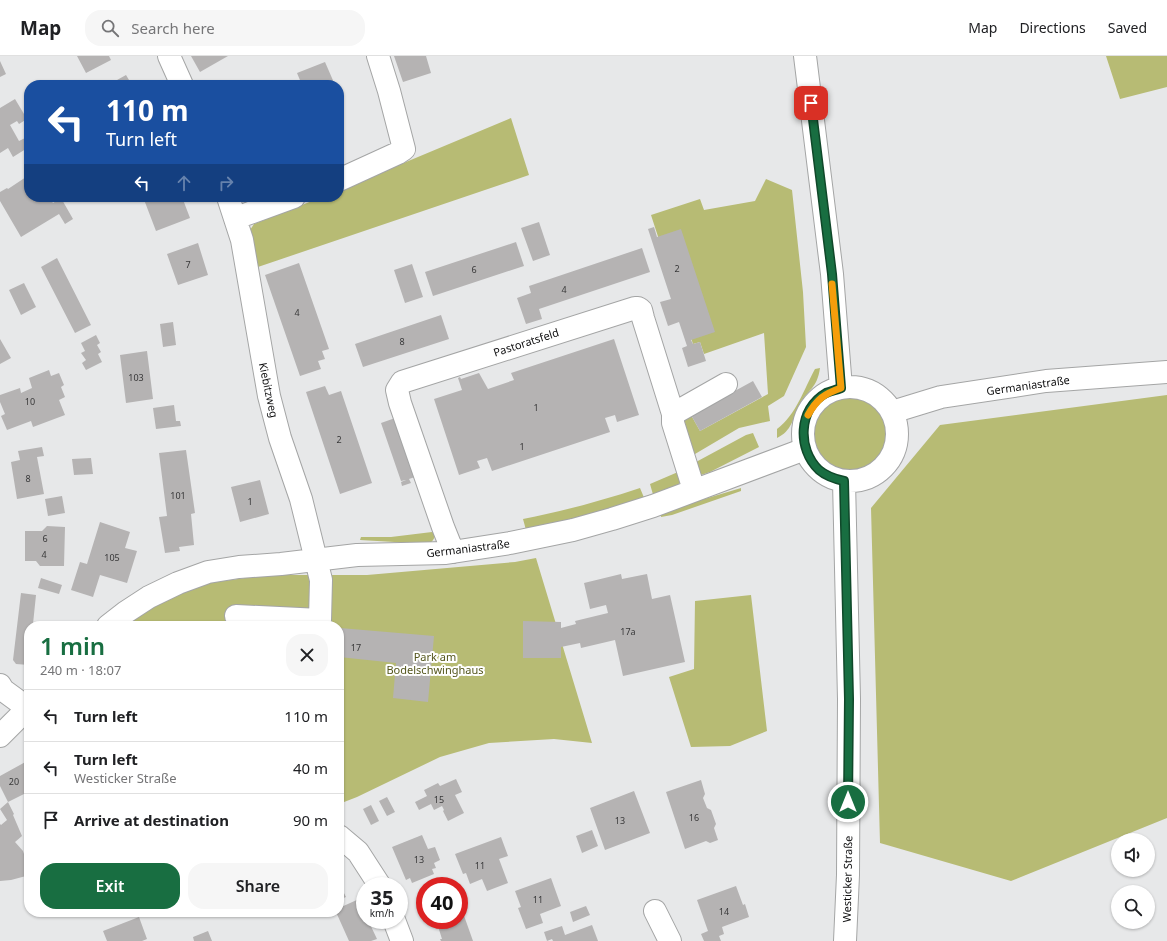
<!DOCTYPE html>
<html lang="en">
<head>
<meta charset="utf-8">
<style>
  body { margin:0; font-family:"Noto Sans",sans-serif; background:#f6f6f6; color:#202124; height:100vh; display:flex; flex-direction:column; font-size:15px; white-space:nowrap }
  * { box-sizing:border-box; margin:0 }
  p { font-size:13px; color:#757577 }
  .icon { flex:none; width:22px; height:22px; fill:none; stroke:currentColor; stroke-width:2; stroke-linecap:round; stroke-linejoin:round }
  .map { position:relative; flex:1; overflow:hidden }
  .panel { position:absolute; left:24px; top:565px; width:320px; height:296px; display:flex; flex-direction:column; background:#fff; border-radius:16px; box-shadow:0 1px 3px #0004 }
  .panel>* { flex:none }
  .banner { position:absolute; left:24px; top:24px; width:320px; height:122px; border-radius:16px; box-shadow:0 1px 3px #0004; background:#1a4fa0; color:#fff; overflow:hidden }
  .tools { position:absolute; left:1111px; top:777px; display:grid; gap:8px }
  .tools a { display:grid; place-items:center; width:44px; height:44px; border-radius:50%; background:#fff; box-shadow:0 1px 3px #0004; font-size:20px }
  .speed { position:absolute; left:356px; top:821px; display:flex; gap:8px; font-size:20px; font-weight:700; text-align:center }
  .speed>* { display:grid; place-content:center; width:52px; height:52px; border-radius:50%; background:#fff; box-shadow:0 1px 3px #0004; line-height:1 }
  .speed small { font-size:10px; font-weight:400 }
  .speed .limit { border:6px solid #d22; background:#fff; color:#111 }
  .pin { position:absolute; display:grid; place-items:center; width:34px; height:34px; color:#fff; margin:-17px; border-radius:8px; box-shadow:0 2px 6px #0006 }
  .me { position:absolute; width:44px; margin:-22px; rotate:0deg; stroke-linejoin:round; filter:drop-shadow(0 0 3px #0008) }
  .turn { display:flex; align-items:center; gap:14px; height:84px; padding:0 16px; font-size:18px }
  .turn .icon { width:52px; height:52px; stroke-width:2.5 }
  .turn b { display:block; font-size:28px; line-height:34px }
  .lanes { display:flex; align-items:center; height:38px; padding:0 16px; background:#0003; justify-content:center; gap:20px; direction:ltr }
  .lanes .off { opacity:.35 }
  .round { display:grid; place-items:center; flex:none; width:42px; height:42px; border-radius:16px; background:#f6f6f6 }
  .headline { display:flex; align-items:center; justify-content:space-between; height:68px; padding:0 16px }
  h1 { font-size:24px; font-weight:600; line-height:30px; color:#186e41 }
  .primary-button { display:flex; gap:8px; margin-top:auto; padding:8px 16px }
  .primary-button a { flex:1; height:46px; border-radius:16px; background:#186e41; color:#fff; font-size:16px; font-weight:600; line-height:46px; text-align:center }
  .primary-button a+a { background:#f6f6f6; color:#202124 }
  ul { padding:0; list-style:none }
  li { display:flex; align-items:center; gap:12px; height:52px; padding:0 16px; border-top:1px solid #e0e0e0 }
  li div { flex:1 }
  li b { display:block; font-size:15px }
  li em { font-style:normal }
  header { display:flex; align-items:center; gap:24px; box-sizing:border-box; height:56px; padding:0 20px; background:#fff; border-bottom:1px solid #e0e0e0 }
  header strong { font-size:19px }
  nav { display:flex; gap:22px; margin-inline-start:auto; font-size:14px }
  .search { width:280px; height:36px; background:#f6f6f6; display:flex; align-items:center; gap:10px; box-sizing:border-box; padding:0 14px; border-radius:16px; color:#757577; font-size:15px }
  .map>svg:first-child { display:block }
  .green { fill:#b7bb74 }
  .building { fill:#b5b3b3 }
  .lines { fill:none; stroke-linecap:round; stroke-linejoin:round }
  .minor-casing { stroke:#a4a5a5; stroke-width:24 }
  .minor { stroke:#fff; stroke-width:22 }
  .route-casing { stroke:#10482a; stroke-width:10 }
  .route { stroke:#186e41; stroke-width:7 }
  .slow { stroke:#f59e0b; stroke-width:7 }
  .labels { text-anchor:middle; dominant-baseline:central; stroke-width:4; stroke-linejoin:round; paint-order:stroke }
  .number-label { font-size:9px; fill:#383839 }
  .street-label { font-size:11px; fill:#0f0f10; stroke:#fff }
  .park-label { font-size:11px; fill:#54561c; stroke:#fff }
</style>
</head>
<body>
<header>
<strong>Map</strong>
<div class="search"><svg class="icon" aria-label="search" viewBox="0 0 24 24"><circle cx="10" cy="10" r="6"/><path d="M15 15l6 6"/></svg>Search here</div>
<nav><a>Map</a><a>Directions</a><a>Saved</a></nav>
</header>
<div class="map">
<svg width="1167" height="885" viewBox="0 0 1167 885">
  <rect width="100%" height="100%" fill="#e7e8e9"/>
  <path class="green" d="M1106,0H1167V31L1120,43Z
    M511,62L529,119L255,212L250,174L254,168L322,141H339V134Z
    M766,123L792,134L803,236L806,291L784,340L768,350L770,365L739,372L695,398L692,397L683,365L691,359L700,375L768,338L764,277L704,298L700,286L693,288L651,159L700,143L704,154L755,145Z
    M820,312C817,333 808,333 799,349C793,362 792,375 777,382V373C796,359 804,333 815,313Z
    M1167,339V762L1011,825L880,787L871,452L940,369Z
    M813 377a37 37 0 1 1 74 0a37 37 0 1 1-74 0Z
    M753,377L759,391L710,416L701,419L696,406L746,379Z
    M678,416L681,423L677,432L654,442L650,428Z
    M640,432L645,444L622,451L526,474L523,463C563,455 601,445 640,432Z
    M741,432V435L672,459L661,461V456Z
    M432,476L435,477C435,482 433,485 429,488L360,484L361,481H391Z
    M536,502L592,687L554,683L489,687L440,701L357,741L339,748V570H122L149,550L208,527L267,519H367L515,506Z
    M751,539L767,675L730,690L691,691L669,621L694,613L695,545Z"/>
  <path class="building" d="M77,0H109L111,4L86,17Z
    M191,0H228L200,16Z
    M394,0H426L431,17L403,26Z
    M0,5L6,18L0,21Z
    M325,6L335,29H302L297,17Z
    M126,19L132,29H108Z
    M15,43L27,63L19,68L17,65L10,69L19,85L25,82L29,88V91L13,101L8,92L0,97V52Z
    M29,119V141H49L53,147L61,142L73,163L65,168L59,158L21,181L0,145V136L7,132L8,133Z
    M143,141H182L190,162L156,175Z
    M539,166L550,199L533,205L521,172Z
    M654,171L657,181L681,173L715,276L691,284L693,288L700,286L706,305L688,311L682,292L687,290L679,266L668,270L660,246L671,243L648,173Z
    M516,186L524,210L433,240L425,216Z
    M198,187L208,219L178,229L167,198Z
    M642,192L650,216L539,253L542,263L526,268L517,242L531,237L529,230Z
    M57,202L91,269L75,277L41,211Z
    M299,207L329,293L322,295L325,303L318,305L321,313L300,320L265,219Z
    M412,208L423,241L405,247L394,214Z
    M24,227L36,251L21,259L9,234Z
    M441,259L449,283L363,311L355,288Z
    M173,266L176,289L163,291L160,268Z
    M96,279L100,287L97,289L101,296L98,298L102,306L86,314L82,307L86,304L81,297L85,295L81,287Z
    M0,283L11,302L0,308Z
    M614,283L639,359L617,366L615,359L605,362L610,376L492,415L487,402L477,405L480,412L459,419L434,343L462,334L458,322L460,321L461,323L479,317L488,333L514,324L511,317Z
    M147,295L153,343L126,347L120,299Z
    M49,314L51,320L59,317L64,329L61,331L65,341L59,344L65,359L33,371L31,365L7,374L1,360L5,358L0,346V339L20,332L21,337L32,332L29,322Z
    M753,325L762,341L700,375L691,359Z
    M325,330L329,339L341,335L372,427L340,438L306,336Z
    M174,349L176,365H180L181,370L156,373L153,352Z
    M398,361L418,420L409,423L411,427L402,430L401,426L406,424L401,425L381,367Z
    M42,391L44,400L37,401L44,438L17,443L11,406L20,404L18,395Z
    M186,394L195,457L191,458L194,489L179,491L180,495L165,497L159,461L167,460L159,397Z
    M91,402L93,418L74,419L72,403Z
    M260,424L269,458L240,466L231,431Z
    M62,440L65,457L48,460L45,443Z
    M100,466L130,476L125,492L137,495L127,527L100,519L93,541L71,534L80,506L87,508Z
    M47,470L65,471L64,510H40L36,505H25V475H42Z
    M621,518L622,523L647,518L652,543L670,539L685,606L623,620L615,584L581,592L580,587L561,591V602H523V565L561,566V572L576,568L575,565L608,557L606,549L590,553L584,527Z
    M41,522L62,529L59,538L38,532Z
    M21,537L36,539L33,568L40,569L29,570V609L16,608L13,604Z
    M340,572L434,580L428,646L393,642L396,607L339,601Z
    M29,704V741L26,737L8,746L14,758L13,759L22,780L15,786L23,795L25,801L29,799V817L26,820L11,824L0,825V768L1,769L7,764L0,753L8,746L0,730V720Z
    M456,723L462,736L455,739L464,757L448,765L443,755L444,754L442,750L434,754L431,748L419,754L415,746L427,740L424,734L438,727L440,730Z
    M701,724L705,738L703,742L707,752L711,754L716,768L714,772L718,784L710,787L706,785L685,793L666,736Z
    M634,735L650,777L605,794L590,752Z
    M387,741L395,756L387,760L379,745Z
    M371,749L379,765L371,769L363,753Z
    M592,774L598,790L582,797L576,780Z
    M422,779L428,793L435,791L440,804L434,807L436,812L432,813L434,818L412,827L410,822L406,824L392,791Z
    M501,781L508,800L499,803L508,827L487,835L482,823L470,828L466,817L463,818L455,798Z
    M551,822L561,850L540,858L543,867L526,873L518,852L521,851L515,835Z
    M736,830L743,849L745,848L749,861L722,871L724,878L719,880L721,885H704L701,878L708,875L697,844Z
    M341,831L346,841L339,844V832Z
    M359,843L365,857V864H368L377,883L371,885H349L336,856H339V852Z
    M586,850L590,859L573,866L570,856Z
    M462,854L473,885H441L440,883H442L436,864H459V855Z
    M139,861L147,883L142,885H107L103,875Z
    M592,869L598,885H553L552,883L547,885L544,876L562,870L565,879Z
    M208,875L212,885H194L193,881Z"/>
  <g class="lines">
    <g class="minor-casing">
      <path id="minor" d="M169,0L182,29
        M805,0L832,218L841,332
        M339,124L398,97L404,93L389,35L378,0
        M228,141L242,184L269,340L280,382L301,443L321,524L320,564L236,560
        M236,162L294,141
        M803 378a47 47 0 1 1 94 0a47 47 0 1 1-94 0Z
        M892,356L941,341L1046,325L1167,316
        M673,358L726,328
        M844,425L849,643L848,819L845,885
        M453,496L443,471L400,347L397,334L402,326L635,252H638L641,254L643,262L673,358V367L694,434
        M108,570L126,556L149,541L178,527L208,516L239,511L281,508L357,499L446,497L510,487L573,474L612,463L653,450L805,393
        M0,629L3,634L29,653
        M0,680L29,651
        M339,780L358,796L380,830
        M655,855L670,885
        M394,864L402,885"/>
    </g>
    <use href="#minor" class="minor"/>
  </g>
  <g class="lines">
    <g class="route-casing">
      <path id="route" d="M811,47L832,218L841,332C836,334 831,335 826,337C798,353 797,393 819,414C826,420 835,423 844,425L849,643L848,746"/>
    </g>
    <use href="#route" class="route"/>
    <path class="slow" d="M808,359C817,343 824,338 841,332L832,228"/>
  </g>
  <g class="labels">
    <g class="number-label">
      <text x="188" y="208">7</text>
      <text x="677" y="212">2</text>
      <text x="474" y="213">6</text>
      <text x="564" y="233">4</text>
      <text x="297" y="256">4</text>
      <text x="402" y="285">8</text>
      <text x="136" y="321">103</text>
      <text x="30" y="345">10</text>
      <text x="536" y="351">1</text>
      <text x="339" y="383">2</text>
      <text x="522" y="390">1</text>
      <text x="28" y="422">8</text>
      <text x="178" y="439">101</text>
      <text x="250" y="445">1</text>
      <text x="45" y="482">6</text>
      <text x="44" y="498">4</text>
      <text x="112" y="501">105</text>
      <text x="628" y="575">17a</text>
      <text x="356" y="591">17</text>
      <text x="14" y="725">20</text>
      <text x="439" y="743">15</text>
      <text x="694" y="761">16</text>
      <text x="620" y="764">13</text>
      <text x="419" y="803">13</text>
      <text x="480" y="809">11</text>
      <text x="538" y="843">11</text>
      <text x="724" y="855">14</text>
    </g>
    <g class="street-label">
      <text transform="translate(526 286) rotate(-18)">Pastoratsfeld</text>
      <text transform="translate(1028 329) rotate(-8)">Germaniastraße</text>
      <text transform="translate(269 334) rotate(78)">Kiebitzweg</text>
      <text transform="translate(468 492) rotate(-7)">Germaniastraße</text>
      <text transform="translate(847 823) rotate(-89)">Westicker Straße</text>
    </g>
    <g class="park-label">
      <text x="435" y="600">Park am<tspan x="435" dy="13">Bodelschwinghaus</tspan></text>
    </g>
  </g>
</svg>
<div class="tools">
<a><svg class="icon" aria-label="sound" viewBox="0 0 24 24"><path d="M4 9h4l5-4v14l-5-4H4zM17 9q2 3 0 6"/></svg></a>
<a><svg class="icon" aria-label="search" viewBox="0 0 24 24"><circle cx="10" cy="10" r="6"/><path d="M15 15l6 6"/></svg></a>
</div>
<div class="speed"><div>35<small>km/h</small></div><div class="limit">40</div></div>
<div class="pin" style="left:811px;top:47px;background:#d93025"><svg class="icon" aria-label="arrive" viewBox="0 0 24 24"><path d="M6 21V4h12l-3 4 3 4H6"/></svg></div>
<svg class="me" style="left:848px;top:746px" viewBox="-20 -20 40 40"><circle r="17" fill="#186e41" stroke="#fff" stroke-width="3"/><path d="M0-11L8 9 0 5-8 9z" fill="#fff"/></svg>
<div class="banner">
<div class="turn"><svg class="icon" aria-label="left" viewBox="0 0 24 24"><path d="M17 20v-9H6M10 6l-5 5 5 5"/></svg><div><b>110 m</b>Turn left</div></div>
<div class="lanes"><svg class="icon" aria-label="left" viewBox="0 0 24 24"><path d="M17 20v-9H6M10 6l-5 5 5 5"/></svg><svg class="icon off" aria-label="ahead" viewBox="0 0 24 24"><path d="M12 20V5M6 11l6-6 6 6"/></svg><svg class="icon off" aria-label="right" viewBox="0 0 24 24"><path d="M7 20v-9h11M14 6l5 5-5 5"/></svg></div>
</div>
<section class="panel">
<div class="headline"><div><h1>1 min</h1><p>240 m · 18:07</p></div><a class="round"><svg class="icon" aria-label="close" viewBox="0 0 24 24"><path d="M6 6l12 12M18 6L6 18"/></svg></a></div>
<ul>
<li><svg class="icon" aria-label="left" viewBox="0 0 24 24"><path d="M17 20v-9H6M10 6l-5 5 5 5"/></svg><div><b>Turn left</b></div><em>110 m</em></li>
<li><svg class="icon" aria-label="left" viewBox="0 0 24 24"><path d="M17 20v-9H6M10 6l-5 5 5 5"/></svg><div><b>Turn left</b><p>Westicker Straße</p></div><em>40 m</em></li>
<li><svg class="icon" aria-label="arrive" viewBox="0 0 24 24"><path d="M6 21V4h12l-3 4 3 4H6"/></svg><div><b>Arrive at destination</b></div><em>90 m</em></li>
</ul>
<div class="primary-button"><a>Exit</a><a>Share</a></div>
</section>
</div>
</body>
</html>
